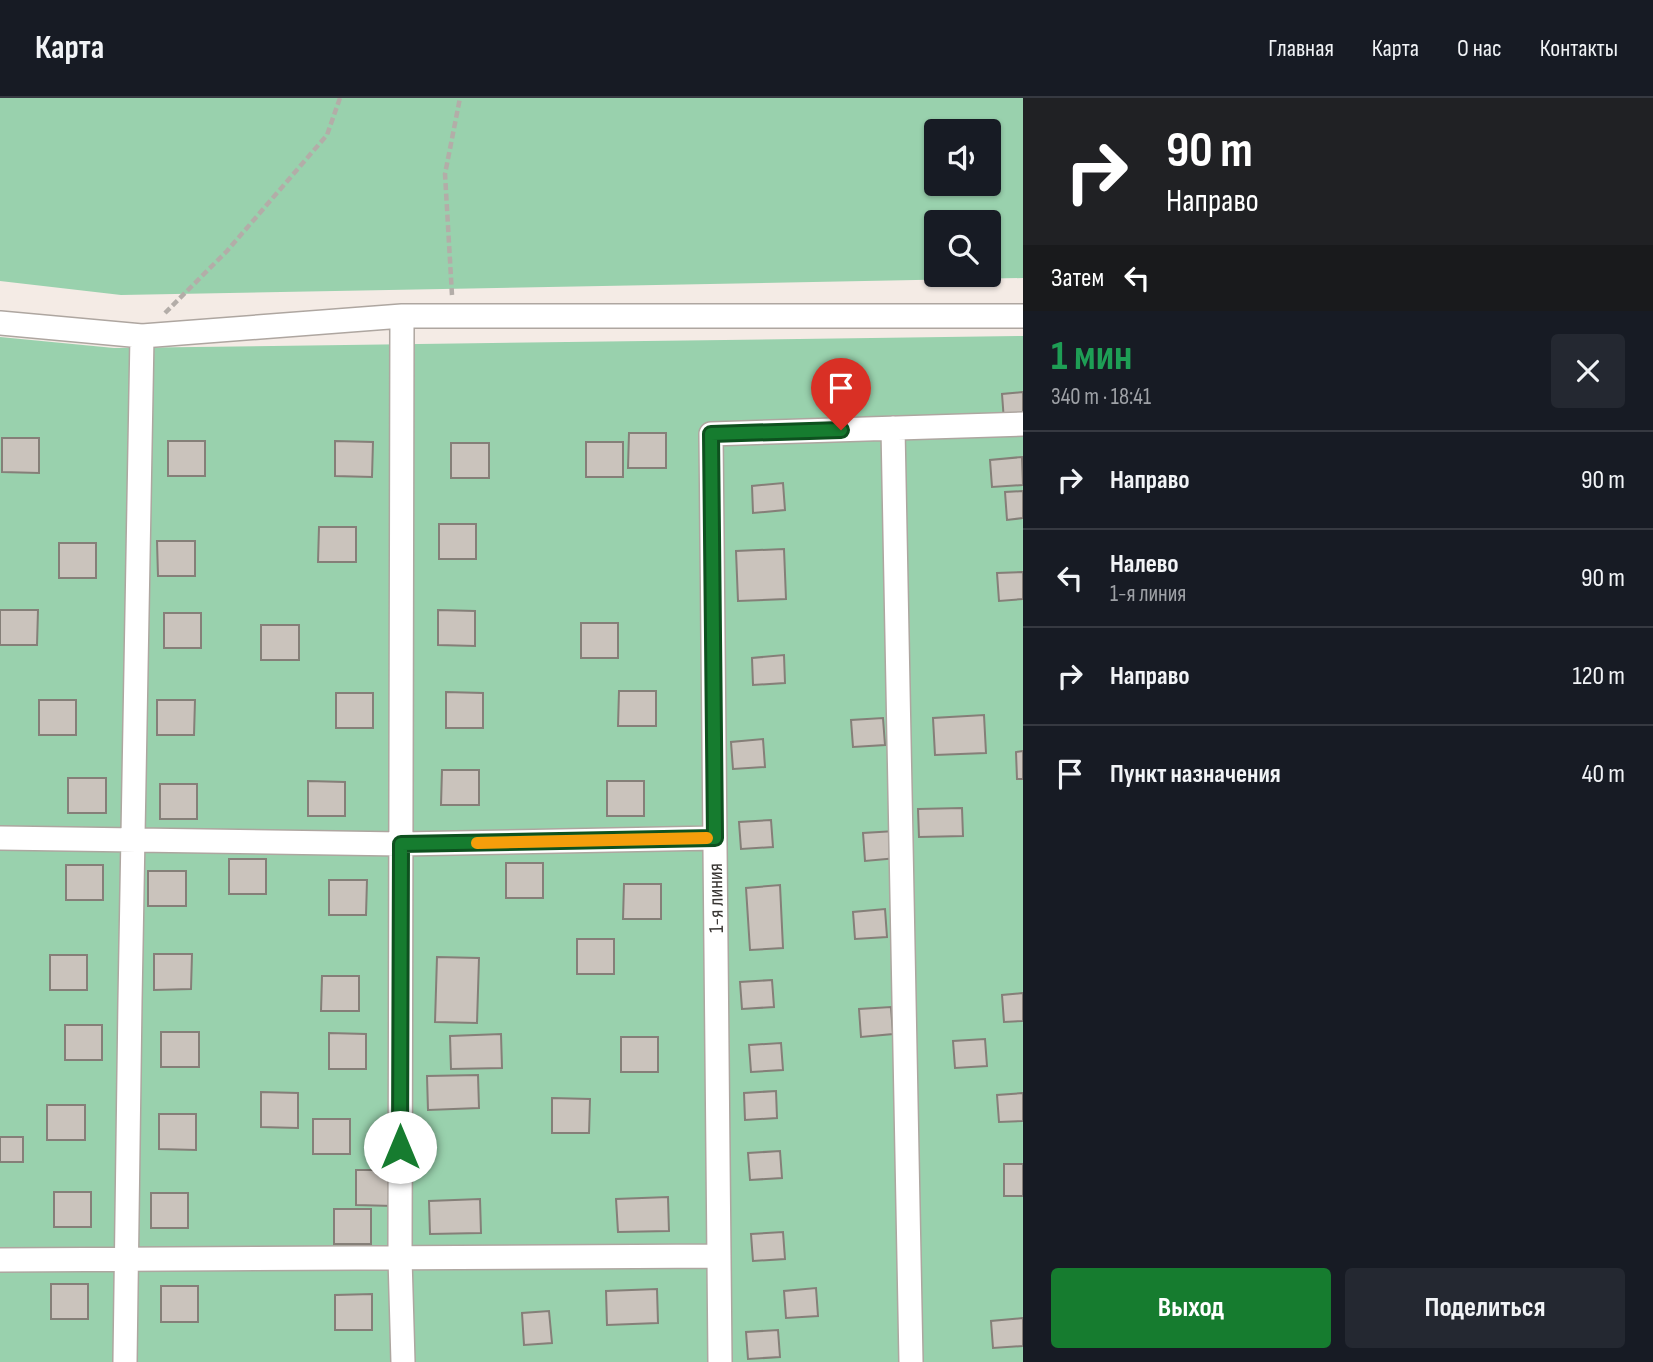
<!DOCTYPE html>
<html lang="ru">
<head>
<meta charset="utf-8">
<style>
  body { margin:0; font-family:"Sofia Sans Condensed",sans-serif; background:#242831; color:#f1f3f6; height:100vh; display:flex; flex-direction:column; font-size:26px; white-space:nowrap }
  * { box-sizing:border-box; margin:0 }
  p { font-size:23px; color:#9ea1a6 }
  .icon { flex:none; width:38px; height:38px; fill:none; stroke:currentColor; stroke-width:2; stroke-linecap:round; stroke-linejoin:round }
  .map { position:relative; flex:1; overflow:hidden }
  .sheet { display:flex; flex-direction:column; background:#171b24; width:630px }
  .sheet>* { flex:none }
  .top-card { background:#202124; color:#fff; overflow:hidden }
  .controls { position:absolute; left:924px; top:21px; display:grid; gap:14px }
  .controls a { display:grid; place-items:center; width:77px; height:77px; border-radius:7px; background:#171b24; box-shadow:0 2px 5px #0004; font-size:35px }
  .pin { position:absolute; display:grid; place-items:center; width:60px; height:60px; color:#fff; margin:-72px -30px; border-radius:50% 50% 50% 0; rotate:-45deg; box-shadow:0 0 7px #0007 }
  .pin .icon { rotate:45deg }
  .me { position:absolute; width:77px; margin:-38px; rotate:0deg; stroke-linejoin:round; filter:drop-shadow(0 0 5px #0008) }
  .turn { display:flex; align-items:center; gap:24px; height:147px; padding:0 28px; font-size:32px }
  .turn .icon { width:91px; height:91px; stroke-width:2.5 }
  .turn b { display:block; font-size:49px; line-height:60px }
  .then { display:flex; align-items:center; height:66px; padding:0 28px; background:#0003; gap:14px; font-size:26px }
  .round { display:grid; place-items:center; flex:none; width:74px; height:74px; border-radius:7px; background:#242831 }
  .headline { display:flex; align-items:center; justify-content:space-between; height:119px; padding:0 28px }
  h1 { font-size:42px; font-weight:700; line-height:52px; color:#1e9e55 }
  .primary-button { display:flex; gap:14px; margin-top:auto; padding:14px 28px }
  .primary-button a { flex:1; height:80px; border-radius:7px; background:#167c2f; color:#fff; font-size:28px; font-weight:700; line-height:80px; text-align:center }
  .primary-button a+a { background:#242831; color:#f1f3f6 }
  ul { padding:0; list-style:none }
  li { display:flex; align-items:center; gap:21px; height:98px; padding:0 28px; border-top:2px solid #363941 }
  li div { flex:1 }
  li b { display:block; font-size:26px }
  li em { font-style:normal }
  header { display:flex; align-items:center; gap:42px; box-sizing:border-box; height:98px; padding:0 35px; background:#171b24; border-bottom:2px solid #363941 }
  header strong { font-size:33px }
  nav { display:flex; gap:38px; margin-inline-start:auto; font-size:24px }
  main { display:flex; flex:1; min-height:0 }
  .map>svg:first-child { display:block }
  .green { fill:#99d1ad; fill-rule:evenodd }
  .building { fill:#cac3bc; stroke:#857f78; stroke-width:2 }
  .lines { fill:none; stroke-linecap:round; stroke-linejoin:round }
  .street-casing { stroke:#aea6a0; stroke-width:26 }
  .path { stroke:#b3ada8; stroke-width:4.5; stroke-dasharray:7 3.5; stroke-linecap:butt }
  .street { stroke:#fff; stroke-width:23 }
  .route-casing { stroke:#0e511f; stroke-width:18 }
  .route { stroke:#167c2f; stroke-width:12 }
  .slow { stroke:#f59e0b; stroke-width:12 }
  .labels { text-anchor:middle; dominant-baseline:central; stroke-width:7; stroke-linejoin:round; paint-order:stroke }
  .street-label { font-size:21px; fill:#383532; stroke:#fff }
</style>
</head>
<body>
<header>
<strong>Карта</strong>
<nav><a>Главная</a><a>Карта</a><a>О нас</a><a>Контакты</a></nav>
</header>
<main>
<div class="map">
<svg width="1023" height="1264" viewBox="0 0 1023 1264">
  <rect width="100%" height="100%" fill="#f4ebe5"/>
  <path class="green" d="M0,0H1023V180L121,197L0,183ZM936,33H989V86H936ZM936,124H989V177H936Z
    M1023,238V1264H0V239L114,250Z"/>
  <path class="building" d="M1023,294V322L1004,323L1002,296Z
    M629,335H666V370H628Z
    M2,340H39V375L2,374Z
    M168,343H205V378H168Z
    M335,343L373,344L372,379L335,378Z
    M586,344H623V379H586Z
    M451,345H489V380H451Z
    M1022,359L1023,387L992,389L990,362Z
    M783,385L785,412L753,415L752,388Z
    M1023,393V420L1007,422L1005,394Z
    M439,426H476V461H439Z
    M319,429H356V464H318Z
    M157,443H195V478H158Z
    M59,445H96V480H59Z
    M784,451L786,501L738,503L736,453Z
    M1023,474V501L999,503L997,475Z
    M0,512H38L37,547H0Z
    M438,512L475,513V548L438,547Z
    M164,515H201V550H164Z
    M581,525H618V560H581Z
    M261,527H299V562H261Z
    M784,557L785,585L753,587L752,560Z
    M619,593H656V628H618Z
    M446,594L483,595V630H446Z
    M336,595H373V630H336Z
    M39,602H76V637H39Z
    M157,602H195L194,637H157Z
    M984,617L986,655L935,657L933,620Z
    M883,620L885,647L853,649L851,622Z
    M763,641L765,669L733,671L731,644Z
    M1023,653V681H1017L1016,654Z
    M442,672H479V707H441Z
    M68,680H106V715H68Z
    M308,683L345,684V718H308Z
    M607,683H644V718H607Z
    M160,686H197V721H160Z
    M962,710L963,738L919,739L918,711Z
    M771,722L773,749L741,751L739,724Z
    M895,733L897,760L865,763L863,735Z
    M229,761H266V796H229Z
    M506,765H543V800H506Z
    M66,767H103V802H66Z
    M148,773H186V808H148Z
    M329,782H367L366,817H329Z
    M624,786H661V821H623Z
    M780,787L783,850L750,852L746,790Z
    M885,811L887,839L855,841L853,814Z
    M577,841H614V876H577Z
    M154,856H192L191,891L154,892Z
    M50,857H87V892H50Z
    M437,859L479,860L477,925L435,924Z
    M322,878H359V913H321Z
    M772,882L774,909L742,911L740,884Z
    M1023,895V923L1004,924L1002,897Z
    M891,909L893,936L861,939L859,911Z
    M65,927H102V962H65Z
    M161,934H199V969H161Z
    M329,935L366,936V971H329Z
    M501,936L502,970L451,971L450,938Z
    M621,939H658V974H621Z
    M985,941L987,968L955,970L953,943Z
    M781,945L783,972L751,974L749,947Z
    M478,977L479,1010L428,1012L427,978Z
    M776,993L777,1020L745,1022L744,995Z
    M261,994L298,995V1030L261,1029Z
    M1023,995V1023L999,1024L997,997Z
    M552,1000L590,1001L589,1035H552Z
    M47,1007H85V1042H47Z
    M159,1016H196V1052L159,1051Z
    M313,1021H350V1056H313Z
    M0,1039H23V1064H0Z
    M780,1053L782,1080L750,1082L748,1055Z
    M1004,1066H1023V1098H1004Z
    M356,1072H394L393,1108L356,1107Z
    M54,1094H91V1129H54Z
    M151,1095H188V1130H151Z
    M668,1099L669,1133L618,1134L616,1101Z
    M480,1101L481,1135L430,1136L429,1103Z
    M334,1111H371V1146H334Z
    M783,1134L785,1161L753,1163L751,1136Z
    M51,1186H88V1221H51Z
    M161,1188H198V1224H161Z
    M816,1190L818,1218L786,1220L784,1193Z
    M657,1191L658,1225L607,1227L606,1193Z
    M372,1196V1232H335V1197Z
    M549,1213L552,1245L524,1247L522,1215Z
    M1023,1220V1248L993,1250L991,1223Z
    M778,1232L780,1259L748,1261L746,1234Z"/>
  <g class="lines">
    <g class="street-casing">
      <path id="street" d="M402,218L400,1160L403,1264
        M0,225L142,238L402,218H1023
        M893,330L911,1264
        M0,740L401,746L715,740
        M0,1162L719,1158
        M125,1264L130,903L142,238
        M720,1264L711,336L1023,326"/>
    </g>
    <path class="path" d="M452,197L445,76L460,0
      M165,215L227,153L327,37L340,0"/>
    <use href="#street" class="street"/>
  </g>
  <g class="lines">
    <g class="route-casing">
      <path id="route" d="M400,1049L401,746L715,740L711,336L841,332"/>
    </g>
    <use href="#route" class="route"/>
    <path class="slow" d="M477,745L707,740"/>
  </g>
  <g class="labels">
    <g class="street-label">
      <text transform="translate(716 800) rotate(-91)">1-я линия</text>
    </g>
  </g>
</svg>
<div class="controls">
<a><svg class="icon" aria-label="sound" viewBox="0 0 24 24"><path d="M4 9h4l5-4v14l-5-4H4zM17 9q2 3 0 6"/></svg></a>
<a><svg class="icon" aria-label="search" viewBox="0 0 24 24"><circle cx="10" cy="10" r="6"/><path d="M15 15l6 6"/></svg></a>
</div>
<div class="pin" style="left:841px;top:332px;background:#d93025"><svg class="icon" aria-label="arrive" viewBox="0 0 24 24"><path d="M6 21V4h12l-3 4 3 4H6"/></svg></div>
<svg class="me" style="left:400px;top:1049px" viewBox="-20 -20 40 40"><circle r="19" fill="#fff"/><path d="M0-13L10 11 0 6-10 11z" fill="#167c2f"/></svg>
</div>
<section class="sheet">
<div class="top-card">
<div class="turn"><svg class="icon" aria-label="right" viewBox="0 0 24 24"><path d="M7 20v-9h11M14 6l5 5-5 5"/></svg><div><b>90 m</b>Направо</div></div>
<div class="then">Затем<svg class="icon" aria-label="left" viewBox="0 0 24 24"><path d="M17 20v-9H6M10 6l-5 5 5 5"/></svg></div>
</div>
<div class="headline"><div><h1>1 мин</h1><p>340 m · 18:41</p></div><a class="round"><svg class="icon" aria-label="close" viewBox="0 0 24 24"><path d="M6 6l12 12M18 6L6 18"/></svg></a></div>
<ul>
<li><svg class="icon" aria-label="right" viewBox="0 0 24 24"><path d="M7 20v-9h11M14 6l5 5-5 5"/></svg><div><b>Направо</b></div><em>90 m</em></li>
<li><svg class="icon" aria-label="left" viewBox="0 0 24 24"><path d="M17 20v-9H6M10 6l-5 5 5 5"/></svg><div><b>Налево</b><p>1-я линия</p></div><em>90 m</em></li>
<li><svg class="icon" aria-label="right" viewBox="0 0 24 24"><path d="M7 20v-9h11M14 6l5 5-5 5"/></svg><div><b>Направо</b></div><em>120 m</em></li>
<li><svg class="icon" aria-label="arrive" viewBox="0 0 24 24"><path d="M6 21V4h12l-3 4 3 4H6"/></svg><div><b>Пункт назначения</b></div><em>40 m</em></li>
</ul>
<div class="primary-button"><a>Выход</a><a>Поделиться</a></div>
</section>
</main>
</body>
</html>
